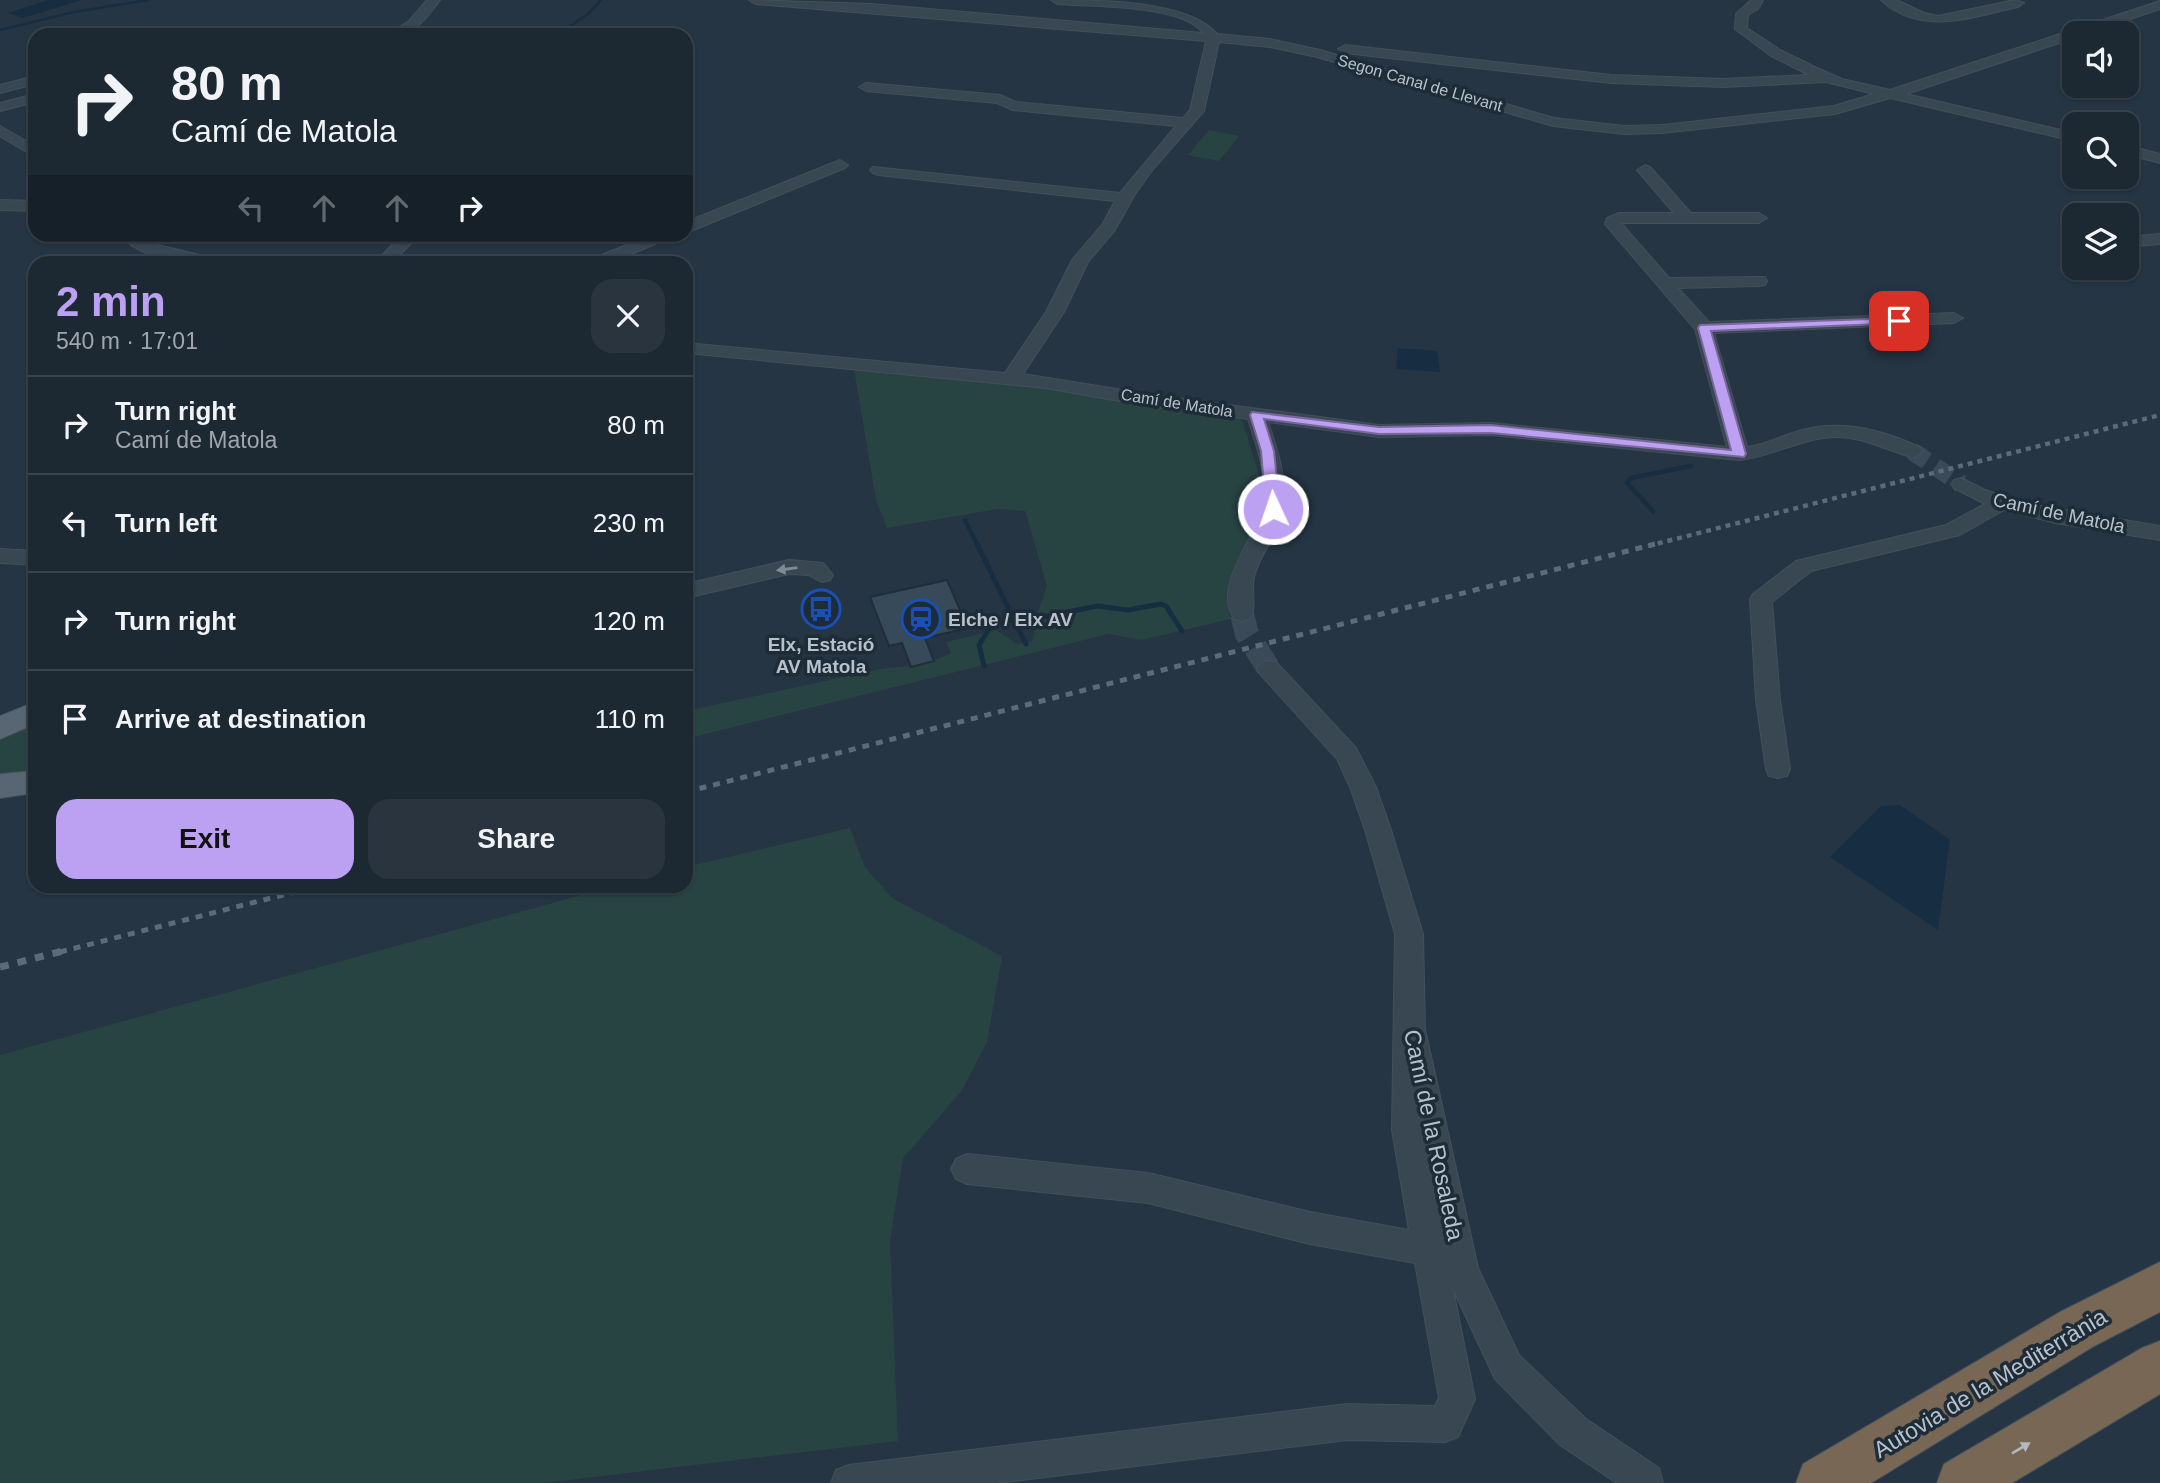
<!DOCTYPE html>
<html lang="en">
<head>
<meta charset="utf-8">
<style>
  body { margin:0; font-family:Helvetica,sans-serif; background:#29343e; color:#f1f3f6; height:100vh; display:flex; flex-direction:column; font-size:26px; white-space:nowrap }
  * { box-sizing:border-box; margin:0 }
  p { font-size:23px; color:#a0a6ac }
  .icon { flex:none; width:38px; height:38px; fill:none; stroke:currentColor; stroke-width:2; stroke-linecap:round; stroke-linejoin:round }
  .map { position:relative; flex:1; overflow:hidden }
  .drawer { position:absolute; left:28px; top:256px; width:665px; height:637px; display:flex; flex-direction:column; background:#1c2832; border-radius:21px; box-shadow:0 2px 5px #0004,0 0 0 2px #3a444d }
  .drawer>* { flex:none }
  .guide { position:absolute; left:28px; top:28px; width:665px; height:214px; border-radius:21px; box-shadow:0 2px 5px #0004,0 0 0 2px #3a444d; background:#1c2832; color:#f1f3f6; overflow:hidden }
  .buttons { position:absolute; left:2062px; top:21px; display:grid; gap:14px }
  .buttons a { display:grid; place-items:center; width:77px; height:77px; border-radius:14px; background:#1c2832; box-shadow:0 2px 5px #0004,0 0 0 2px #3a444d; font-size:35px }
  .pin { position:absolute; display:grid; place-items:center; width:60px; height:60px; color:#fff; margin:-30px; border-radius:14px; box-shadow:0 4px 10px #0006 }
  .me { position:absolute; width:77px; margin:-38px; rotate:357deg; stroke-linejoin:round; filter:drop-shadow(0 0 5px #0008) }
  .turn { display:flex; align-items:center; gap:24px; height:147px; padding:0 28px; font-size:32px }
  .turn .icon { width:91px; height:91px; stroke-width:2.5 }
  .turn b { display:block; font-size:49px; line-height:60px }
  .lanes { display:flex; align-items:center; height:66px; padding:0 28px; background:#0003; justify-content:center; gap:35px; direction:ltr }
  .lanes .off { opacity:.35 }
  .round { display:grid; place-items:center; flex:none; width:74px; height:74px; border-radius:21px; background:#29343e }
  .headline { display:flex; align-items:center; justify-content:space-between; height:119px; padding:0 28px }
  h1 { font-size:42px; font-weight:600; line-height:52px; color:#bca0f2 }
  .cta { display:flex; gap:14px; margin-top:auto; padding:14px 28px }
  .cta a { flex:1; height:80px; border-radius:21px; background:#bca0f2; color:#111; font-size:28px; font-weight:600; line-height:80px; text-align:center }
  .cta a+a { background:#29343e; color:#f1f3f6 }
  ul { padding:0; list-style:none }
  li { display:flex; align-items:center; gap:21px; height:98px; padding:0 28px; border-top:2px solid #3a444d }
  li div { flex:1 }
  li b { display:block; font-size:26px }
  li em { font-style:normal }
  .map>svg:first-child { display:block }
  .green { fill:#274443 }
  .water { fill:#172e42 }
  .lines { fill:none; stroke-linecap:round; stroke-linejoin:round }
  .stream-far2 { stroke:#172e42; stroke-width:2.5 }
  .stream-far1 { stroke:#172e42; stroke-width:4.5 }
  .stream { stroke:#172e42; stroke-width:5 }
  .building { fill:#364a59; stroke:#202e39; stroke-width:2 }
  .minor-tunnel-far1 { stroke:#3b4a58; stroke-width:18; stroke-dasharray:18 10; stroke-linecap:butt }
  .minor-tunnel { stroke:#3b4a58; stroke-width:24; stroke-dasharray:24 12; stroke-linecap:butt }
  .minor-casing { stroke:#43505b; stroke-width:2 }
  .major-casing { stroke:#43505b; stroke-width:2 }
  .highway-casing { stroke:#44515c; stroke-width:2 }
  .minor { fill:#394752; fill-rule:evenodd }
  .major { fill:#576672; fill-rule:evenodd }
  .highway { fill:#796756; fill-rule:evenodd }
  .rail-far2 { stroke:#5b6b79; stroke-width:4.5; stroke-dasharray:5 5; stroke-linecap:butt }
  .rail-far1 { stroke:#5b6b79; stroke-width:5; stroke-dasharray:7 7; stroke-linecap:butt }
  .rail { stroke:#5b6b79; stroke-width:7; stroke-dasharray:9 9; stroke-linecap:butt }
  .oneway { fill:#7e8a95 }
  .oneway2 { fill:#b0b8c0 }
  .route { fill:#bca0f2; stroke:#7a689d; stroke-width:2 }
  .labels { text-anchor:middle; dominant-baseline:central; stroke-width:7; stroke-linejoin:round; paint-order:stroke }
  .far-street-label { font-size:16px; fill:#b6c1cc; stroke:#1e2c37 }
  .street-label { font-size:19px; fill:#b6c1cc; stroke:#1e2c37 }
  .poi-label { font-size:19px; font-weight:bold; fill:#b6c1cc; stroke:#1e2c37; text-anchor:start }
  .near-street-label { font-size:23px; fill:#b6c1cc; stroke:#1e2c37 }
</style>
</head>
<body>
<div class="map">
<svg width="2160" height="1483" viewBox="0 0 2160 1483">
  <rect width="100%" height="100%" fill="#253543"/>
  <path class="green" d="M1209,130L1239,136L1219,161L1188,155Z
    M854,369L1038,381L1242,420L1259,475L1273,509C1250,539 1218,579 1231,619L1141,640L1108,634L686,739V711L885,668C909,667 929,664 951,653L946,642L996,630L1017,644L1032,642L1039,615H1037L1047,586L1025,511L997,509L887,528L876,500Z
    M35,715V780L0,783V732Z
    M850,828L865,867L892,898L1002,956L987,1042L961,1092L903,1158L890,1241L898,1441L543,1483H0V1055L614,886H686V867Z"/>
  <path class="water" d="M48,0H82L23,18L8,13Z
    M1398,348L1437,351L1440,372L1396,369Z
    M1900,805L1950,840L1938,930L1830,857L1881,806Z"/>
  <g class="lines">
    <path class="stream-far2" d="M0,30L74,12L148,0
      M558,35L589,13L601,0
      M183,237L189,234"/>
    <path class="stream-far1" d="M176,240L187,235
      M1653,511L1627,483L1631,478L1691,466
      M965,520L978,546"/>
    <path class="stream" d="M977,544L1026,644
      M984,666L979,645L991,626L1019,617H1042L1098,606L1128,610L1161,604L1166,606L1182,631"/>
  </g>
  <path class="building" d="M947,580L968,628L925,638L934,661L911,667L902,643L889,646L870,597Z"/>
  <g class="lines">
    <path class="minor-tunnel-far1" d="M1912,451L1961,484"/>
    <path class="minor-tunnel" d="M1242,614L1247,634L1269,669"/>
    <g class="minor-casing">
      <path id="minor" d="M427,0H440C424,22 415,35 386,35L409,21Z
        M749,0L872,4L1203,33C1182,4 1091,7 1057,4L1051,0C1097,0 1188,0 1217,34L1270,39L1320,50L1554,118L1624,126L1662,125L1834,106L1874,94L1826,82L1724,87L1611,83L1345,53L1338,49L1345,45L1611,75L1724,79L1809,75L1771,56L1735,29L1736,14L1751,0H1763L1758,9L1748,15L1747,28L1780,50L1817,68L1842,79L1890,90L2160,1V9L2089,33H2074V38L1906,94L2074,133V141L1890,98L1835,114L1662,133L1624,134L1553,126L1317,57L1270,47L1219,42L1204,111L1154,168L1135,194L1115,230L1088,262L1064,312L1023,374L1148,394L1379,425L1491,423L1727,447L1695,329L1605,224L1607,218L1619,213H1674L1637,170L1645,165L1650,167L1691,213H1759L1767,218L1759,223H1621L1669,278L1765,277L1767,281L1765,285L1759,286L1678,288L1709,322L1954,313L1963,318L1954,323L1714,333L1747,447C1765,445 1781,436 1799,431C1840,419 1881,429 1919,447L1922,451L1919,455L1912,457C1885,450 1863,436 1834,437C1801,438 1772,457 1739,460L1491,435L1379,437L1268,422C1280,457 1292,492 1277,528C1270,545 1258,559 1254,577C1251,590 1257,608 1250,619L1242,621L1234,619C1211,582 1261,535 1264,498C1266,471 1256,444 1248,419L1148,406L1046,388L686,353V343L1005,373L1046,312L1072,260L1102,225L1115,201L878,175L873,173L870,170L873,167L1120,193L1176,126L1013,110L997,103L866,91L859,87L866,83L1000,95L1016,102L1183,118L1190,110L1206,41L755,4Z
        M1881,0H1897L1924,13L1938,16L2015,0L2024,3L2018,7C1972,17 1921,37 1881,0Z
        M35,76V84L0,93V85Z
        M35,94V102L0,111V103Z
        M0,126L35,146V157L0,136Z
        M2126,145L2160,154V163L2126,154Z
        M840,160L848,165L845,168L686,233V222Z
        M0,200L35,201V211L0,210Z
        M119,234H137L158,245L212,258L214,262C185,265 140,259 119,234Z
        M402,234H420L393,262H376Z
        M654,234H678L613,262H592L594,258Z
        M2160,234V244L2126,247V237Z
        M1961,478L1985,490L2029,504L2160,526V540L2056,523L2004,510L1960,535L1811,571L1772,602L1780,700L1790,769L1787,776L1778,778L1769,776L1766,769L1756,700L1750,599L1753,594L1796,561L1946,525L1985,504L1954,488L1951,484L1954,480Z
        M0,549L35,551V565L0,563Z
        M789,560L823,563L833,575L830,580L822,582L809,575L789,574L686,598V584Z
        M1269,661L1277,663L1356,748L1376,787L1391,830L1423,934L1425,1029L1478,1268L1519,1355L1586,1419L1659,1468L1663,1483H1617L1560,1445L1495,1379L1453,1289L1475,1399L1458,1437L1445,1442L1347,1440L997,1483H831L836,1470L849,1465L1347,1404L1435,1406L1439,1398L1415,1263L1310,1244L1148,1203L967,1184L956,1179L951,1169L956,1159L967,1154L1148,1173L1310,1212L1409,1230L1392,1130L1395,934L1365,830L1350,787L1337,759L1261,675L1257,669L1261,663Z"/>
    </g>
    <g class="major-casing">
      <path id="major" d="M35,702V724L0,739V716Z
        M35,771V793L0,798V774Z"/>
    </g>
    <g class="highway-casing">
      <path id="highway" d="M2160,1262V1312L2094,1346L1871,1483H1796L1803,1464L2060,1312Z
        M2160,1341V1394L2012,1483H1937L1944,1464L2142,1348Z"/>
    </g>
    <use href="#minor" class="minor"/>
    <use href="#major" class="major"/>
    <use href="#highway" class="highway"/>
    <path class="rail-far2" d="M1648,546L2160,415"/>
    <path class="rail-far1" d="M686,792L1655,544
      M60,952L318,886"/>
    <path class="rail" d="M0,967L67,950"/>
  </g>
  <defs><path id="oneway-solid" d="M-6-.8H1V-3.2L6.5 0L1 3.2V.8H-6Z" transform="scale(1.75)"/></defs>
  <use class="oneway" href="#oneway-solid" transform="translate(787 569) rotate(172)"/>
  <use class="oneway2" href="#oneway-solid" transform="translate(2021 1448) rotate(-31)"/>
  <path class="route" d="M1899,318L1904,321L1903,323L1711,331L1746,454L1744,457L1491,433L1379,434L1264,419L1274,451L1280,509L1273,513L1266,509L1261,451L1250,415L1252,412L1379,427L1491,425L1731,450L1698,328L1700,325Z"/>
  <defs>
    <g id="bus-ring" transform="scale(2.0125)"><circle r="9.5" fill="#1e2c37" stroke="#1a4fb4" stroke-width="1.5"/><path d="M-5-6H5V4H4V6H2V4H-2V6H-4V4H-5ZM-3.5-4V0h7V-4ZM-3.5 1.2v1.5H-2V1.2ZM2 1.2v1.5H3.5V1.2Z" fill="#1a4fb4"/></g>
    <g id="station-ring" transform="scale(2.0125)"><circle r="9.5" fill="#1e2c37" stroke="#1a4fb4" stroke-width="1.5"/><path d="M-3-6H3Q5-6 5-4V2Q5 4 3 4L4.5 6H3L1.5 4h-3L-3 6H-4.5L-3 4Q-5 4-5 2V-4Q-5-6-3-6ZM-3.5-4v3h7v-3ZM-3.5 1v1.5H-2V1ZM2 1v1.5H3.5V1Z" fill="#1a4fb4"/></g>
  </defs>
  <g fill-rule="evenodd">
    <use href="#bus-ring" x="821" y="609"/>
    <use href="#station-ring" x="921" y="619"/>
  </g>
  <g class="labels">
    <g class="far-street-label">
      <text transform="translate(1420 83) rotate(16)">Segon Canal de Llevant</text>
      <text transform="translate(1177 403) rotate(9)">Camí de Matola</text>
    </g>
    <g class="street-label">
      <text transform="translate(2059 513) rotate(12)">Camí de Matola</text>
    </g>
    <g class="poi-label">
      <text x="948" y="619">Elche / Elx AV</text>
      <text x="821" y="644" text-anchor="middle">Elx, Estació<tspan x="821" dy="22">AV Matola</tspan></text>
    </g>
    <g class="near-street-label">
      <text transform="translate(1434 1135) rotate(78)">Camí de la Rosaleda</text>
      <text transform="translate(1990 1383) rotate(-31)">Autovia de la Mediterrània</text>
    </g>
  </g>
</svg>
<div class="buttons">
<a><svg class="icon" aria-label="sound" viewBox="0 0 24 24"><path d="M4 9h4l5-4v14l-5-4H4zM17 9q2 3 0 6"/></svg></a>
<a><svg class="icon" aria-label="search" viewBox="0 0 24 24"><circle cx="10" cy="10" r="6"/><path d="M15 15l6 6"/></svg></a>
<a><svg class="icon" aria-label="layers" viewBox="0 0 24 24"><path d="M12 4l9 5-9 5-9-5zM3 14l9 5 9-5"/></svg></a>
</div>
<div class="pin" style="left:1899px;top:321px;background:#d93025"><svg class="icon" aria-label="arrive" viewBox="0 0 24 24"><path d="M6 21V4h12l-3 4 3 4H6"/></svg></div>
<svg class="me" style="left:1273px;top:509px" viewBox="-20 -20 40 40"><circle r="17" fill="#bca0f2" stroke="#fff" stroke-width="3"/><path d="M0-11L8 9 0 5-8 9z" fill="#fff"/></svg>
<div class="guide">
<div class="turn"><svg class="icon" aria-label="right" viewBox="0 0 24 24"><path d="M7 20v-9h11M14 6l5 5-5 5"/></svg><div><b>80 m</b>Camí de Matola</div></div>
<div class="lanes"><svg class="icon off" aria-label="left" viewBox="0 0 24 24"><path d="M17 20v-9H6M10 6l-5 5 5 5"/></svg><svg class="icon off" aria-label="ahead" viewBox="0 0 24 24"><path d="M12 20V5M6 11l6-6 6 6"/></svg><svg class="icon off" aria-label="ahead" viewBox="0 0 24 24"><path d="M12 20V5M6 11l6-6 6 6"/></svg><svg class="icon" aria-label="right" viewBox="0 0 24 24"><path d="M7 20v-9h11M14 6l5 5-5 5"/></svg></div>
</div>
<section class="drawer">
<div class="headline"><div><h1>2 min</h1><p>540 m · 17:01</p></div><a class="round"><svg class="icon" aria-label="close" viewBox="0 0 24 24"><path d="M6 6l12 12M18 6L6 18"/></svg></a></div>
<ul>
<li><svg class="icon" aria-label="right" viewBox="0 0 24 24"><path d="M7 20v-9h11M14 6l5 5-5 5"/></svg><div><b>Turn right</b><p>Camí de Matola</p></div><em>80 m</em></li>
<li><svg class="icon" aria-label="left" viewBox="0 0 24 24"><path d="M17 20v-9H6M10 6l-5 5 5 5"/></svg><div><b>Turn left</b></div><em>230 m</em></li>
<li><svg class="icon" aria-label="right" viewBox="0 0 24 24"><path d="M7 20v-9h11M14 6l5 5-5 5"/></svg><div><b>Turn right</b></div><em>120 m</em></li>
<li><svg class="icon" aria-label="arrive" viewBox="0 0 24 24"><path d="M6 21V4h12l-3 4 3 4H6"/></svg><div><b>Arrive at destination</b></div><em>110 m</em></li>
</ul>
<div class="cta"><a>Exit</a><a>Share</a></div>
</section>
</div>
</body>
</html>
